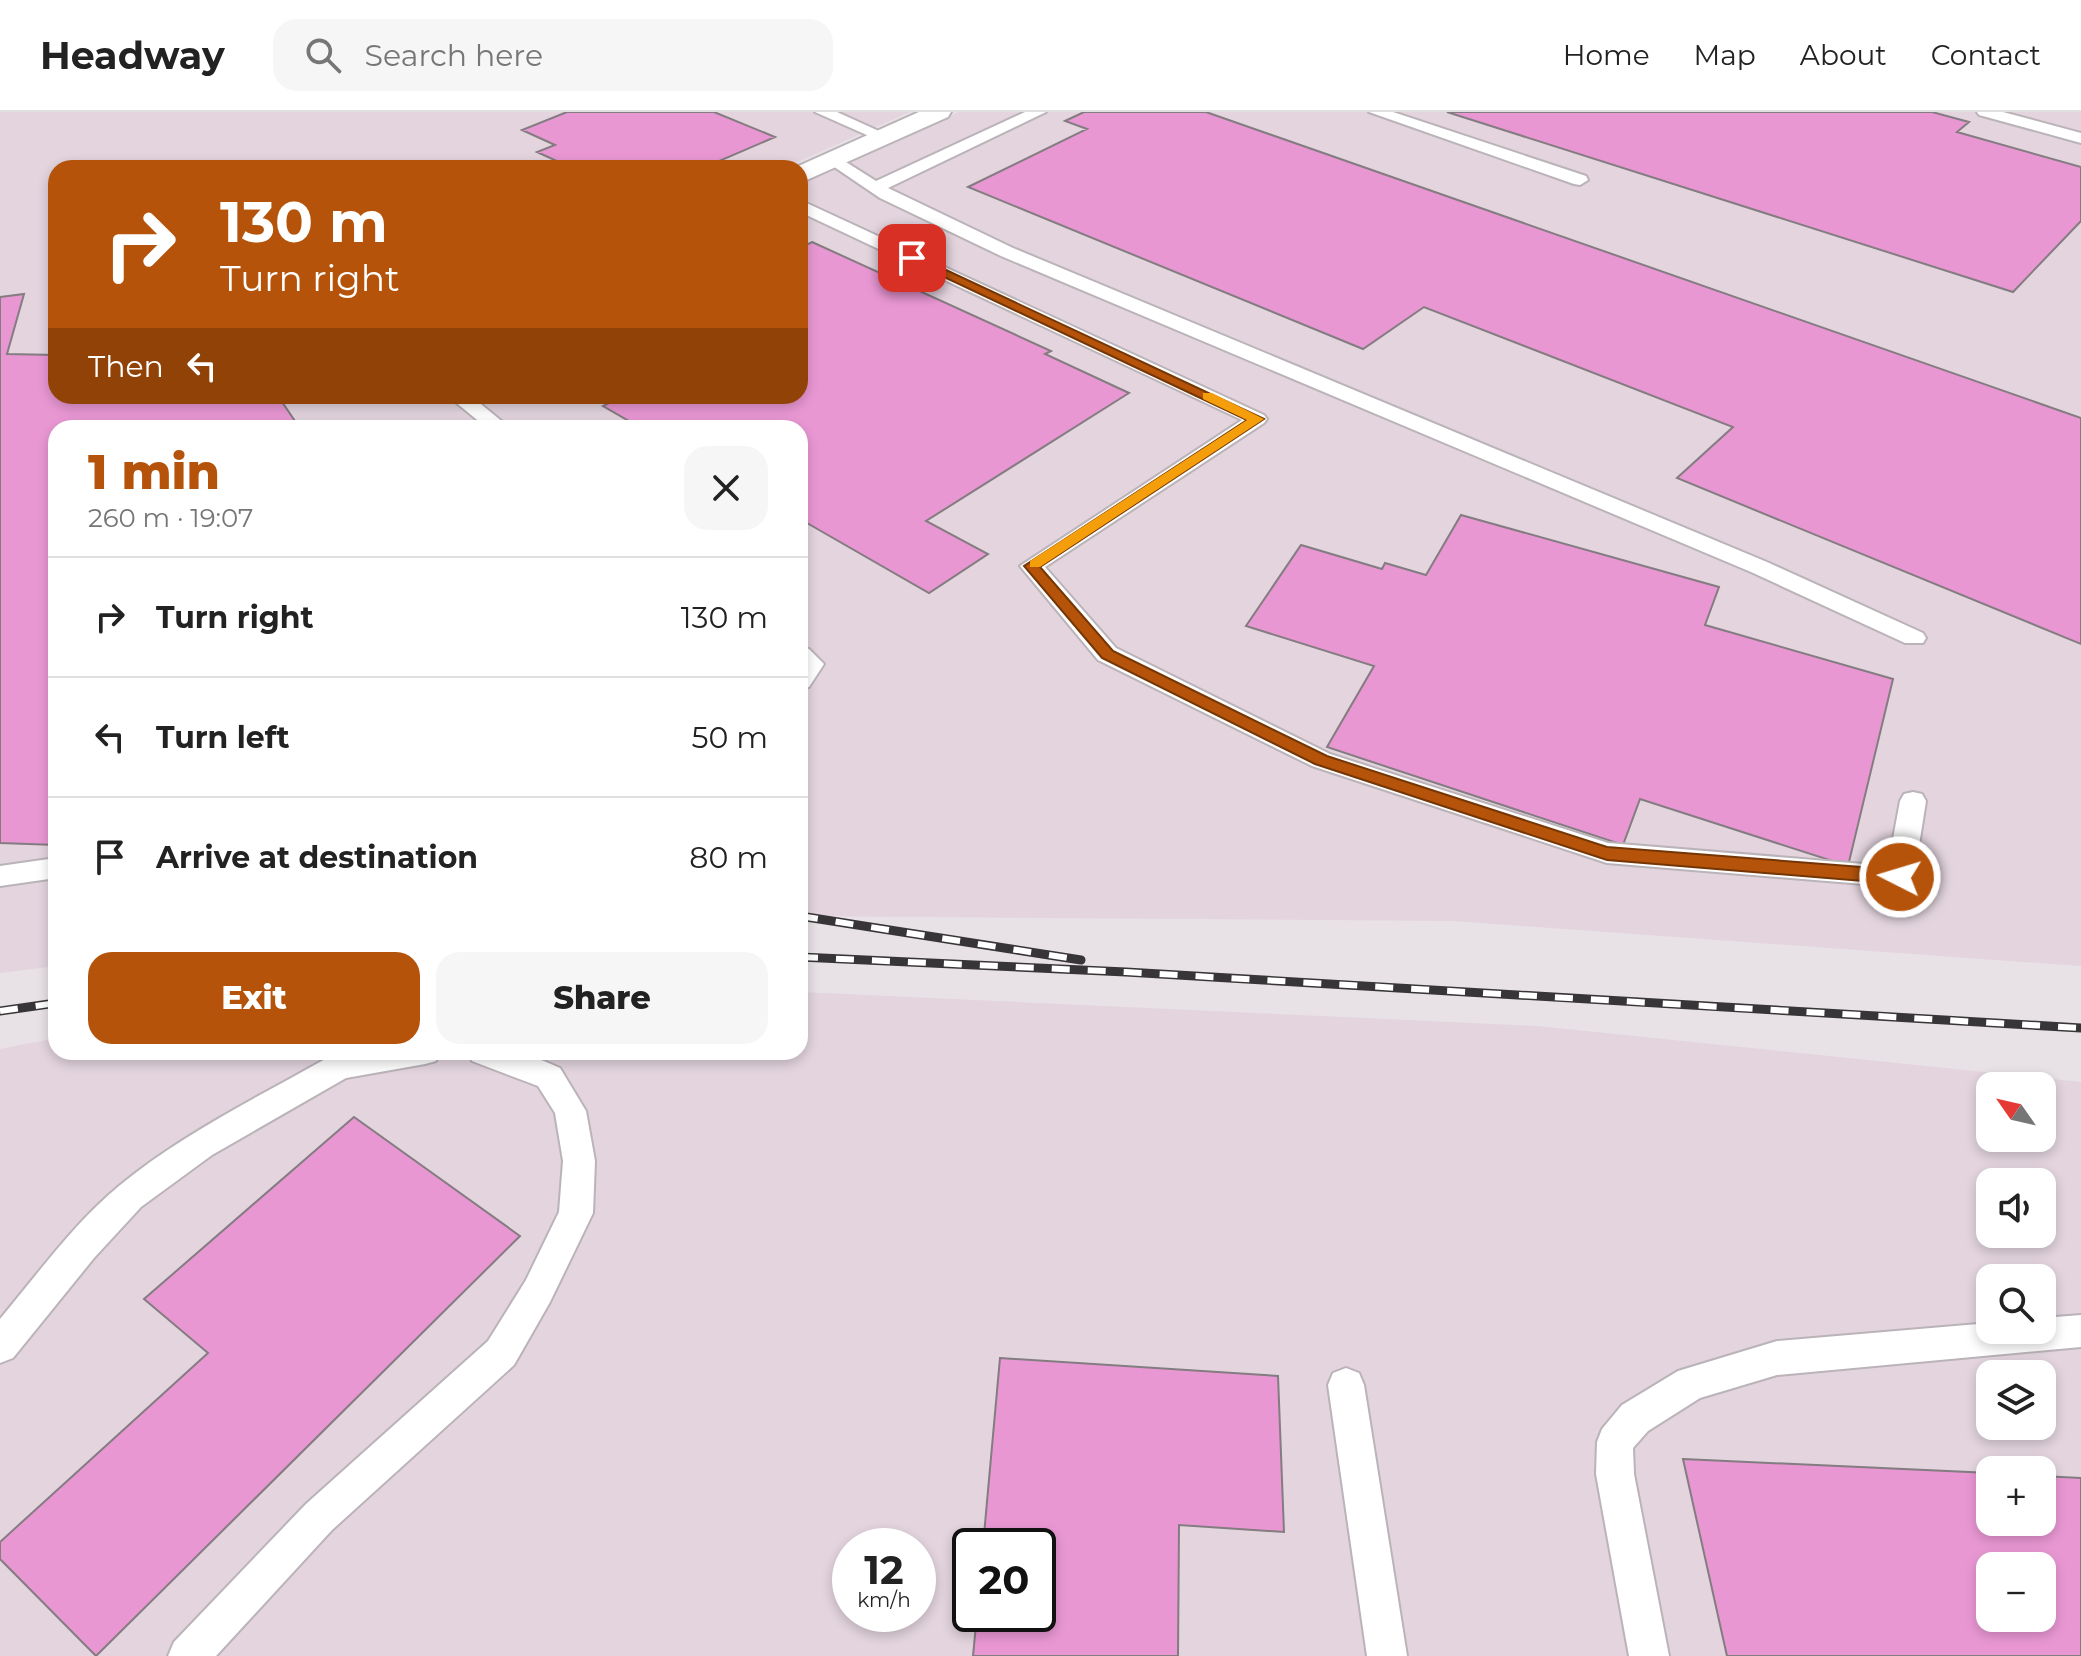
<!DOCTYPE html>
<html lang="en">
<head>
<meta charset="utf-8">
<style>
  body { margin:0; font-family:Montserrat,sans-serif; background:#f6f6f6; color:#222; height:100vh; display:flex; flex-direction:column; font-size:30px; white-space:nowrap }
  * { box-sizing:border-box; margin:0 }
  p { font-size:26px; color:#767676 }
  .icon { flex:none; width:44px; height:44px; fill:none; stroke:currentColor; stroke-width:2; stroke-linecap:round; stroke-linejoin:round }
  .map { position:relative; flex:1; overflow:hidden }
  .details { position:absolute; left:48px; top:308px; width:760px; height:640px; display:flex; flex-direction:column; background:#fff; border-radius:24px; box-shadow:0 4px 12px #0003 }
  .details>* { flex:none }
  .banner { position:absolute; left:48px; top:48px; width:760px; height:244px; border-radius:24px; box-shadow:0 4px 12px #0003; background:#b45309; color:#fff; overflow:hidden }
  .needle { width:52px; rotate:304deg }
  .buttons { position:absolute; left:1976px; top:960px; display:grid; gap:16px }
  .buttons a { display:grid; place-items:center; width:80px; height:80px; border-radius:16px; background:#fff; box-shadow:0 4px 12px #0003; font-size:40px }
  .speed { position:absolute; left:832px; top:1416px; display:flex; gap:16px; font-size:40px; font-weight:700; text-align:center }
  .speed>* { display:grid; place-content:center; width:104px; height:104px; border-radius:50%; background:#fff; box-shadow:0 4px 12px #0003; line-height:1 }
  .speed small { font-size:20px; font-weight:400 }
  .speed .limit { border:4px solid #111; border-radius:12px; background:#fff; color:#111 }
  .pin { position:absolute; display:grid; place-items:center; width:68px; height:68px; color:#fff; margin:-34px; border-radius:16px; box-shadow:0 4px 12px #0006 }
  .me { position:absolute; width:88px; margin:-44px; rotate:275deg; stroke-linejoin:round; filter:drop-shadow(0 0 6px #0008) }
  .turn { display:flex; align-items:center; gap:28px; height:168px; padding:0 40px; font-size:36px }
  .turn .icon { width:104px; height:104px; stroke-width:2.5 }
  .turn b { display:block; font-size:56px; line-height:68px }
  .then { display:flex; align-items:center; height:76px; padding:0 40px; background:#0003; gap:16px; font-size:30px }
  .round { display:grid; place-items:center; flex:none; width:84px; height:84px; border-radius:24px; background:#f6f6f6 }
  .head { display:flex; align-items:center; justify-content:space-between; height:136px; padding:0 40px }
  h1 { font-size:48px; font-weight:800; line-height:60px; color:#b45309 }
  .button { display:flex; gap:16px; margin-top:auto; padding:16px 40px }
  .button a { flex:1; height:92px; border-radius:24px; background:#b45309; color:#fff; font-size:32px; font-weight:800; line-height:92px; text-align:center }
  .button a+a { background:#f6f6f6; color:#222 }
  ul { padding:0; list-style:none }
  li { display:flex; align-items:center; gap:24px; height:120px; padding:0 40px; border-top:2px solid #e0e0e0 }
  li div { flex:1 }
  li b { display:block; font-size:30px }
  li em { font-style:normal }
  header { display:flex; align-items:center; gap:48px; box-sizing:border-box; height:112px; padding:0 40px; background:#fff; border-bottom:2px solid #e0e0e0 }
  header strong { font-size:38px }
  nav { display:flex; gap:44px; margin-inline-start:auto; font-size:28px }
  .search { width:560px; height:72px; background:#f6f6f6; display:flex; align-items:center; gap:20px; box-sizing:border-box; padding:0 28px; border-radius:24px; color:#767676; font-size:30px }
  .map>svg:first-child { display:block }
  .built { fill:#e3d4de; fill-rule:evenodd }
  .building { fill:#e997d3; stroke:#837c80; stroke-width:2; fill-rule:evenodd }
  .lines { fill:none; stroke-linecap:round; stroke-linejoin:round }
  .lane-casing { stroke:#bab3b8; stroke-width:4 }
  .street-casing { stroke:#bab3b8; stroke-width:4 }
  .lane { fill:#fff; fill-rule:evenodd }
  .street { fill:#fff; fill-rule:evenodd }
  .rail-casing { stroke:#373537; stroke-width:9 }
  .rail { stroke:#fff; stroke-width:6; stroke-dasharray:18; stroke-linecap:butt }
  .route { fill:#b45309; stroke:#753606; stroke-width:2 }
  .slow { fill:#f59e0b }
</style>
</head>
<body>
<header>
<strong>Headway</strong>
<div class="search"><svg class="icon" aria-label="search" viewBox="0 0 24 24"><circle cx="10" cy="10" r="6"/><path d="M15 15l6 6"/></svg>Search here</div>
<nav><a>Home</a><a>Map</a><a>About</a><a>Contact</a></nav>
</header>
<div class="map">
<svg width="2081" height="1544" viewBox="0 0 2081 1544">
  <rect width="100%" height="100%" fill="#e8e1e6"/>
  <path class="built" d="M0,0H910L784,56H56V284H800V72L959,0H2081V854L1453,809L800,804V316H56V854L0,861Z
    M800,880L1537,914L2081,970V1544H0V937L56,926V940H800ZM1990,974H2042V1026H1990ZM1990,1070H2042V1122H1990ZM1990,1166H2042V1218H1990ZM1990,1262H2042V1314H1990ZM1990,1358H2042V1410H1990ZM850,1434H918V1502H850ZM970,1434H1038V1502H970ZM1990,1454H2042V1506H1990Z"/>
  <path class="building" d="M567,0H714L775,25L703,56H568L570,55L537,40L555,33L522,18Z
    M1084,0H1206L2081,306V532L1677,366L1733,315L1424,195L1363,237L968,75L1087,17L1065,9Z
    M1447,0H1932L1969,10L1957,20L2081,55V109L2013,180Z
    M812,130L1051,239L1045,242L1129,281L926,409L988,442L929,481L800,407V316H641L603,294L623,284H800V136Z
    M24,182L7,242L56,243V284H278L295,309L360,311L357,316H56V733L0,731V185Z
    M1461,403L1719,475L1705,513L1893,567L1848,754L1640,687L1623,733L1327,635L1374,554L1246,514L1301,433L1382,457L1385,451L1426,463Z
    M354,1005L520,1124L96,1544L0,1447V1430L208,1241L144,1187Z
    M1000,1246L1278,1264L1284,1420L1179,1413L1178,1544H973L977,1502H1038V1434H983Z
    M1683,1347L1990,1361V1410H2042V1364L2081,1366V1544H1727ZM1990,1454H2042V1506H1990Z"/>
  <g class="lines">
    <g class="lane-casing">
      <path id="lane" d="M815,0H837L892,25L884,30L878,28Z
        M1025,0H1046L888,76L1013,136L1767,450L1923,521L1926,526L1923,531H1905L1751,460L1001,144L880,86L824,48L826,45H838L876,69Z
        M1369,0H1393L1586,64L1588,68L1580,73L1574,72Z
        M1977,0H2003L2081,21V31L1979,3Z
        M800,88L1264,303L1267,307L1264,311L1045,455L1116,536L1330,642L1608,731L1888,754L1900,689L1904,682L1913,680L1922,682L1926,689L1914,765L1910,772L1900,775L1607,751L1312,654L1098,548L1020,454L1242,308L800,100Z
        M448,284H471L510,316H487Z
        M800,535L809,537L824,552L809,575L800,577Z
        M56,746V766L0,774V754Z
        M348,940H440L436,949L425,952L346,966L212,1043L141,1095L94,1146L13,1246L0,1251V1207C37,1163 74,1111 119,1074C182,1022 258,985 329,945Z
        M468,940H523L560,956L586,999L595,1049L593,1101L550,1190L514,1253L332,1418L216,1544H168L174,1530L306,1392L488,1229L526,1168L559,1100L563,1049L555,1001L538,974L472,949Z
        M2081,1203V1235L1777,1263L1700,1286L1648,1319L1633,1336L1634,1362L1669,1544H1629L1596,1362L1597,1330L1602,1317L1622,1293L1678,1259L1777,1229L1990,1211V1218H2042V1206Z
        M1346,1256L1359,1261L1364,1273L1407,1544H1367L1328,1273L1333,1261Z"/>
    </g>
    <g class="street-casing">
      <path id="street" d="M919,0H951L948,5L800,71V56H794Z"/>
    </g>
    <use href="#lane" class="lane"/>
    <use href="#street" class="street"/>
    <g class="rail-casing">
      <path id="rail" d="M800,804L1081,848
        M800,845L1126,860L2081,916
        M0,899L56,891"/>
    </g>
    <use href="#rail" class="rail"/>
  </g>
  <path class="route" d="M912,142L1264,307L1040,455L1113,539L1327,644L1607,735L1900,758L1909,765L1907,770L1900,772L1607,748L1315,652L1102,546L1024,454L1247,308L908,148L907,146Z"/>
  <path class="slow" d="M1203,281H1212L1264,307L1040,455H1030V449L1247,308L1203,287Z"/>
</svg>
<div class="buttons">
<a><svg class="needle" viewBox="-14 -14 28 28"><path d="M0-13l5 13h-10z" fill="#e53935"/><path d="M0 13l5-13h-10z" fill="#767676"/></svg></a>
<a><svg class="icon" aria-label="sound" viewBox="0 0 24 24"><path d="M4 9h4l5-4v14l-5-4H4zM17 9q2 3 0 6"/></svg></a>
<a><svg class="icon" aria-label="search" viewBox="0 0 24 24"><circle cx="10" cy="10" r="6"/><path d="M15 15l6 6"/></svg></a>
<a><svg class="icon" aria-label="layers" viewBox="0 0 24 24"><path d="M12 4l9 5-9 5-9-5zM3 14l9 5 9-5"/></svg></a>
<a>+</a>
<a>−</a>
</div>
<div class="speed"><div>12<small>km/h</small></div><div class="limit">20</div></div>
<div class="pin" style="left:912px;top:146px;background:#d93025"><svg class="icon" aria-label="arrive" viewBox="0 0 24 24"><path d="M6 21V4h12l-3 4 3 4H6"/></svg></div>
<svg class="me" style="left:1900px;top:765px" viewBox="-20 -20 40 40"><circle r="17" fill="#b45309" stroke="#fff" stroke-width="3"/><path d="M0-11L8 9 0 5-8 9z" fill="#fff"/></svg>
<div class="banner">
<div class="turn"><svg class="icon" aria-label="right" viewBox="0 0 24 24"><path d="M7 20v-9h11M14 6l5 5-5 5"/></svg><div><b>130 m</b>Turn right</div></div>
<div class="then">Then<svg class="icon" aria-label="left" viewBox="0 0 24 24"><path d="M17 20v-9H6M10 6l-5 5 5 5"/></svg></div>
</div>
<section class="details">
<div class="head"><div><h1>1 min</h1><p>260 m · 19:07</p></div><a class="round"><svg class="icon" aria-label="close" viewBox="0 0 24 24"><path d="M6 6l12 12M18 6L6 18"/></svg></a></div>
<ul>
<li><svg class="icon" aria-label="right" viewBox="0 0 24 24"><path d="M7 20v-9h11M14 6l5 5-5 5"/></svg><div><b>Turn right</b></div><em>130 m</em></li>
<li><svg class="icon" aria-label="left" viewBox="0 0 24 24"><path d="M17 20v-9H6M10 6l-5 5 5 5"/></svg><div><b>Turn left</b></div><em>50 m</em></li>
<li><svg class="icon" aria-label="arrive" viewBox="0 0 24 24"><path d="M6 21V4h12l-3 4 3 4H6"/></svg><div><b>Arrive at destination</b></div><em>80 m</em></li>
</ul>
<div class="button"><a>Exit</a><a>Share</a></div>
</section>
</div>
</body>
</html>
